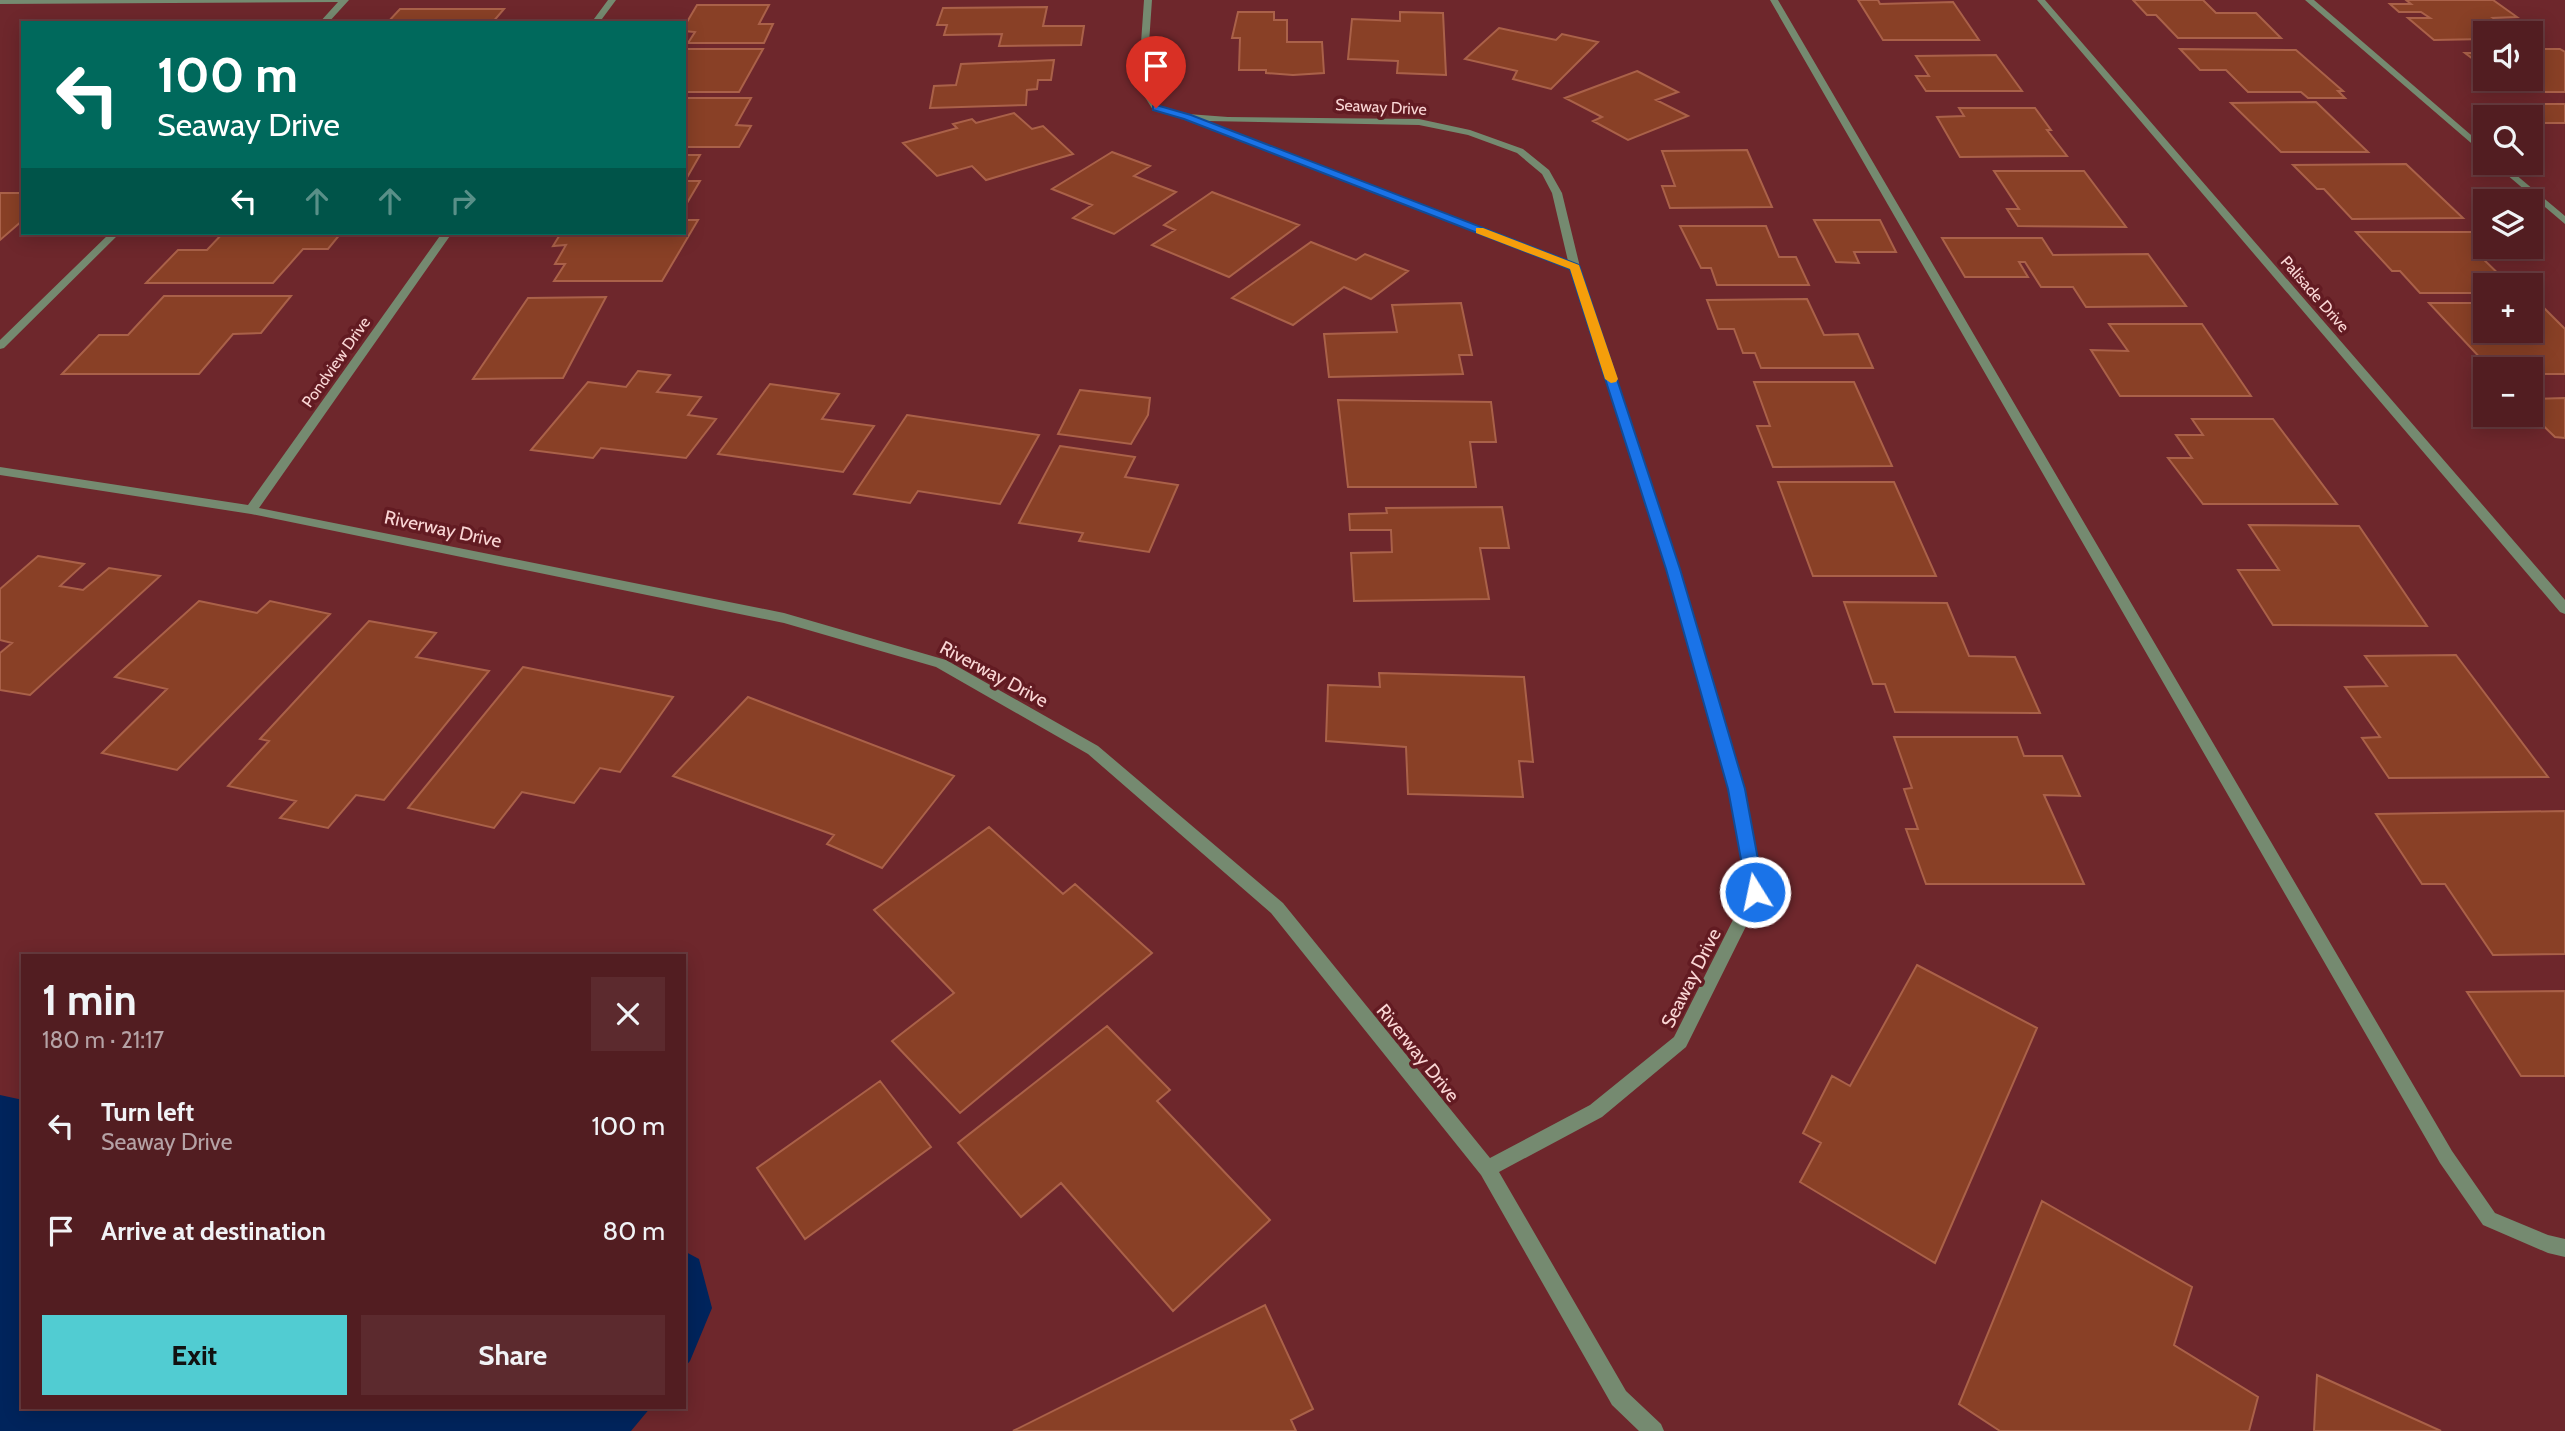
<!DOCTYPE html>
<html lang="en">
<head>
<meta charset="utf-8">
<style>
  body { margin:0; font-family:Cabin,sans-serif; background:#5c2a2e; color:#f1f3f6; height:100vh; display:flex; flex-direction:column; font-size:26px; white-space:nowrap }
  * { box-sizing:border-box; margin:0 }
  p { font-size:23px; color:#b5a2a5 }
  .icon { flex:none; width:38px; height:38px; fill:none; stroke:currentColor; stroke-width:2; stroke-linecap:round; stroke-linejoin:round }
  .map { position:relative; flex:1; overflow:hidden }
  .details { position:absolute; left:21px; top:954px; width:665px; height:455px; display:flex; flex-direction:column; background:#521d21; border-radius:0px; box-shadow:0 4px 18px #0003,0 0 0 2px #683b3f }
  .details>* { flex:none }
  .top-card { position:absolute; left:21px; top:21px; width:665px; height:214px; border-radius:0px; box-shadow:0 4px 18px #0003,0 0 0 2px #683b3f; background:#00695c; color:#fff; overflow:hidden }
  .tools { position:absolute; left:2473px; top:21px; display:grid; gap:14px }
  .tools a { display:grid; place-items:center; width:70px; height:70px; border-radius:0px; background:#521d21; box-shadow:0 4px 18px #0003,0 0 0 2px #683b3f; font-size:35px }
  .pin { position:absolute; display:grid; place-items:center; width:60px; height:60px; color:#fff; margin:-72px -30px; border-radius:50% 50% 50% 0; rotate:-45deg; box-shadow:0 0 7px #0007 }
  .pin .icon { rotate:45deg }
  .me { position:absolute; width:77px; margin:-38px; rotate:350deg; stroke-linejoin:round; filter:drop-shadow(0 0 5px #0008) }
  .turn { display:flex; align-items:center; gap:24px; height:147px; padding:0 21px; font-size:32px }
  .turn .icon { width:91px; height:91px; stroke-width:2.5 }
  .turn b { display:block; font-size:49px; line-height:60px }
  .lanes { display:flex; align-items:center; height:66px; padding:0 21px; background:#0003; justify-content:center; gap:35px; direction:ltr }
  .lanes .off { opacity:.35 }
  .round { display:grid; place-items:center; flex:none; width:74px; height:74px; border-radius:0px; background:#5c2a2e }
  .overview { display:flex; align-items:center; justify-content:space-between; height:119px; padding:0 21px }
  h1 { font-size:42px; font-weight:700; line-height:52px }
  .cta { display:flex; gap:14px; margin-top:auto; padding:14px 21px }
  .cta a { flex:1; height:80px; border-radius:0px; background:#51ccd2; color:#111; font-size:28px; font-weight:700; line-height:80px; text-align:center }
  .cta a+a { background:#5c2a2e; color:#f1f3f6 }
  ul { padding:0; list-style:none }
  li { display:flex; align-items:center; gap:21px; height:105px; padding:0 21px }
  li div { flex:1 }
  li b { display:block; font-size:26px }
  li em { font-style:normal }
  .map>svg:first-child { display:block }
  .water { fill:#00245c }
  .building { fill:#894026; stroke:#aa6149; stroke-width:2 }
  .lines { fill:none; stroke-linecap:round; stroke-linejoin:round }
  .lane { fill:#758a70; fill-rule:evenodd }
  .street { fill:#758a70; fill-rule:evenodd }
  .route { fill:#1a73e8; stroke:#114b97; stroke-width:2 }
  .slow { fill:#f59e0b }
  .labels { text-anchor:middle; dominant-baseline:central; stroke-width:7; stroke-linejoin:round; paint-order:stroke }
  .far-street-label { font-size:16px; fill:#fad6d5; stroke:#621b22 }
  .street-label { font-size:19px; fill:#fad6d5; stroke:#621b22 }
</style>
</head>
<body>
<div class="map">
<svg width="2565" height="1431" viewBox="0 0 2565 1431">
  <rect width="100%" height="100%" fill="#6e272c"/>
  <path class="water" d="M0,1095L23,1100V1407H651L631,1431H0Z
    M684,1251L699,1259L712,1308L690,1361L684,1368Z"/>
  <path class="building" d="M1858,0H1878L1880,4L1953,2L1979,40H1883Z
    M2133,0H2203L2216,13H2256L2281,38H2178L2156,15H2147Z
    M2406,0H2493L2517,17L2493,18L2514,33H2485V39L2434,40L2408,18H2430L2421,12H2399L2390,4H2411Z
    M697,5H769L759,24H773L764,43H688L695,32L684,31V27Z
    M1047,7L1043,26H1084L1081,45L999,46L1002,34L944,35L947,25H937L943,8Z
    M400,9H504L492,23H387Z
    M1238,12H1274V20H1287V42H1322L1324,73L1293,75L1266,73V70H1239L1240,38H1232Z
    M1400,12L1443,13L1446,75L1397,73L1398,61L1348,59L1352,19L1400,21Z
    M1499,28L1556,40L1562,34L1598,42L1551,89L1513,79L1517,71L1465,59Z
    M684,49H763L739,92H684Z
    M2180,49L2296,50L2343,91H2338L2345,98H2308L2301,92H2248L2226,70H2200Z
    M2530,49H2560L2565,52V92H2515L2498,79H2530Z
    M2465,53H2485V68Z
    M1996,55L2022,91H1926L1916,76H1929L1916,56Z
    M1054,60L1051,80H1038L1037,89L1027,90L1026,105L930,108L934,86L956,85L961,64Z
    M1637,71L1678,92L1656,100L1688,116L1628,140L1593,121L1602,117L1565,98Z
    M684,98H751L736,125L751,126L739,147H684Z
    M2316,102L2368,152H2281L2231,103Z
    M2518,104H2565V123H2540Z
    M1959,108H2035L2051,130H2047L2067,156L1960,157L1937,117L1964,116Z
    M1014,113L1032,129L1043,126L1073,154L986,180L972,166L937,176L903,143L957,128L953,124L972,119L976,123Z
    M1747,150L1772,207L1670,208L1662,186H1675L1662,151Z
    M1112,152L1150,166L1134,176L1176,192L1114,234L1073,218L1092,205L1052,189Z
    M684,155H700L685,181H700L684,208Z
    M2406,164L2463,218L2352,219L2324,189H2317L2293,165Z
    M1994,171H2084L2126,227L2018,226L2007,209H2019Z
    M1212,192L1299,225L1229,277L1152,245L1175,230L1164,225Z
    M0,193H23V220L0,240Z
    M684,220H698L662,281H554L565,264H555L566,245L553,246L561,233H684Z
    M1814,220H1880L1896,252H1854L1859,263L1836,262Z
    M1680,226H1766L1779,257H1796L1809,285H1717L1711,268H1701Z
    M2356,232H2482L2485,236V247H2496L2504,255H2479L2510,285H2485V293H2420L2400,271H2392Z
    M223,233H341L328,249H303L273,283H146L178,250H207Z
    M1942,238H2042L2053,255L2148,254L2186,306L2086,307L2073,287H2041L2025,262H2019L2028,277H1965Z
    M1311,242L1356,260L1365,254L1408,271L1371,299L1344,287L1293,325L1232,298Z
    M164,296H291L261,333L233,334L199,374H62L99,335H128Z
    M606,297L563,378L473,379L528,298Z
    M1807,299L1824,335L1858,334L1873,368H1761L1755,353H1743L1734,329H1718L1707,300Z
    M1461,303L1472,355H1459L1463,374L1329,377L1324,334L1397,332L1392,305Z
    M2429,303H2485V331H2530V303H2539L2565,329V374H2530V369H2518L2511,362H2484Z
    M2109,324H2202L2251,396H2120L2091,350L2128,351Z
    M638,371L670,375L657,392L701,397L688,415L716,419L686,458L601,448L593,458L531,450L588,382L626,387Z
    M1754,382H1854L1892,466L1773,467L1757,426H1770Z
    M770,384L839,394L822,419L874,426L843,472L718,454Z
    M1080,390L1150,398L1148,415L1131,444L1058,434Z
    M2565,398V438L2555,437L2530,413V399Z
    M1338,400L1491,402L1496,442H1470L1476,487H1348Z
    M907,415L1039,435L1000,504L918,491L910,503L854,494Z
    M2192,419H2273L2337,504H2203L2168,458H2192L2176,435H2203Z
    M1060,446L1135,457L1125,477L1178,485L1149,552L1079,541L1083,533L1019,523Z
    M1778,482H1894L1936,576H1813Z
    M1502,507L1509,548H1480L1489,599L1354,601L1351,553L1392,552L1391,530H1350L1349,514L1387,513L1386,508Z
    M2249,525L2359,526L2427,626L2273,625L2238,570H2279Z
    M38,556L84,564L60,586L83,590L109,568L160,576L30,695L0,690V653L12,643L0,640V589Z
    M199,601L257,613L270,601L330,614L177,770L102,753L167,689L115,677Z
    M1844,602L1947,603L1969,656L2015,657L2040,713L1895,712L1885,684H1873Z
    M369,621L436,633L416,657L489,671L384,800L356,795L328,828L280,818L296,801L228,786L269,741L260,739Z
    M2456,655L2548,777L2389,778L2362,738L2380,737L2345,687L2387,686L2365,656Z
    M523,667L673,697L620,772L600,768L574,803L522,792L494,828L408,808Z
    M1379,673L1524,677L1533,762L1519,761L1523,797L1408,794L1406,747L1326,741L1328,685L1380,687Z
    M748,697L954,776L882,868L827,844L834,835L673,776Z
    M1894,737H2017L2024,756H2062L2080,796L2044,795L2084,884H1926L1906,829H1918L1904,789L1912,788Z
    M2565,811V954L2493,955L2445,884H2422L2376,814Z
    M989,827L1063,894L1075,884L1152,953L960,1113L892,1041L954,993L874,910Z
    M1917,965L2037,1028L1935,1263L1800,1182L1821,1143L1803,1133L1832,1076L1850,1086Z
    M2565,991V1076H2521L2467,992Z
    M1107,1026L1170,1090L1157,1101L1270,1220L1173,1311L1061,1183L1021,1217L958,1143Z
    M880,1081L931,1147L805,1239L757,1168Z
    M2042,1201L2192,1287L2174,1345L2258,1397L2249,1431H2000L1959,1404Z
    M1265,1305L1313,1409L1291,1420L1296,1431H1013Z
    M2317,1375L2441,1431H2314Z"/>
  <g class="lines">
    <path class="lane" d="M0,0H349L328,23H319L338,2L0,4Z
      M1770,0H1778L2452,1151L2495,1213L2548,1235L2565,1239V1257L2548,1253L2483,1225L2440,1163Z
      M2305,0H2314L2485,147V155Z
      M2493,163H2502L2565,216V224Z
      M110,233H120L4,348L0,349V340Z"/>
    <path class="street" d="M608,0H616L599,23H591Z
      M1144,0H1152L1146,86L1159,106L1188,114L1228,117L1419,119L1470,130L1523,149L1549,170L1562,193L1580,267L1679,569L1743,789L1763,892L1686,1047L1602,1117L1499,1172L1626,1391L1661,1424L1664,1431H1639L1612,1405L1481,1175L1271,913L1088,754L936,667L784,623L251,514L0,475V467L248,505L442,233H452L259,508L784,613L946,660L1098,746L1283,903L1490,1158L1590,1105L1674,1037L1747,892L1729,789L1667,569L1571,269L1201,125L1200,123L1202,121L1187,120L1153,110L1138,86ZM1207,121L1419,125L1468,135L1517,153L1542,174L1552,193L1568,261Z
      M2037,0H2045L2565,600V614L2560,612Z"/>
  </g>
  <path class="route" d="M1156,105L1191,115L1579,265L1680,569L1745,789L1764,892L1762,897L1755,900L1749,897L1747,892L1728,789L1666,569L1570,269L1184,119L1153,110V106Z"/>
  <path class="slow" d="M1476,228H1483L1579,265L1618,379L1616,382L1611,383L1605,379L1570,269L1476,233Z"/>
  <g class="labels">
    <g class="far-street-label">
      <text transform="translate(1381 107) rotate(3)">Seaway Drive</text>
      <text transform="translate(2315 294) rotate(49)">Palisade Drive</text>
      <text transform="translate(336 362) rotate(-55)">Pondview Drive</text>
    </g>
    <g class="street-label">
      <text transform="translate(443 529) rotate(12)">Riverway Drive</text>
      <text transform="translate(994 674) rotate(28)">Riverway Drive</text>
      <text transform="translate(1691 978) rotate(-63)">Seaway Drive</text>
      <text transform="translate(1418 1053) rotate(51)">Riverway Drive</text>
    </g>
  </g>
</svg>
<div class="tools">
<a><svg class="icon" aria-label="sound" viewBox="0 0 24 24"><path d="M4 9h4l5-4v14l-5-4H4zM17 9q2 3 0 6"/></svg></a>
<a><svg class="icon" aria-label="search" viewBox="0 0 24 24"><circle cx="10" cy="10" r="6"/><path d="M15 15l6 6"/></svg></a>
<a><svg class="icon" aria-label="layers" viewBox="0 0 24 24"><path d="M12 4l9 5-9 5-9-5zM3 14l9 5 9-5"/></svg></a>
<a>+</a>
<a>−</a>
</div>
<div class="pin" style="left:1156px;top:108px;background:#d93025"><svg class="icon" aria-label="arrive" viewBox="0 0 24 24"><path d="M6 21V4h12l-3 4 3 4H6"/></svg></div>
<svg class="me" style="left:1755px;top:892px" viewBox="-20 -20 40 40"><circle r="17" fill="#1a73e8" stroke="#fff" stroke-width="3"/><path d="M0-11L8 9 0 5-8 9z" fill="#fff"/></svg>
<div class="top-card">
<div class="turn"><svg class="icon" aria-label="left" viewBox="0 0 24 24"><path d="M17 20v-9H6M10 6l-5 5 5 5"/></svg><div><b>100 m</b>Seaway Drive</div></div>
<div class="lanes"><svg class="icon" aria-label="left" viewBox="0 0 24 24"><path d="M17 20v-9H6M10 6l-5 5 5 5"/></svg><svg class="icon off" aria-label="ahead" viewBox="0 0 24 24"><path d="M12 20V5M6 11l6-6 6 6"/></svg><svg class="icon off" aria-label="ahead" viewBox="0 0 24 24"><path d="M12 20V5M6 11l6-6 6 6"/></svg><svg class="icon off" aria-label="right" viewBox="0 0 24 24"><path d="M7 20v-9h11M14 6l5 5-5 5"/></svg></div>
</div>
<section class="details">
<div class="overview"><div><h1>1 min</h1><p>180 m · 21:17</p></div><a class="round"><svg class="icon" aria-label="close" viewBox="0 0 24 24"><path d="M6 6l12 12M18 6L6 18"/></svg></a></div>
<ul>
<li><svg class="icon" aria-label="left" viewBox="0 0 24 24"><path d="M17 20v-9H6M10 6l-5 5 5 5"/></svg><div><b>Turn left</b><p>Seaway Drive</p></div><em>100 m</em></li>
<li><svg class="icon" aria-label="arrive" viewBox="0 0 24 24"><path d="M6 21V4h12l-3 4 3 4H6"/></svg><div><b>Arrive at destination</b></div><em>80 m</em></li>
</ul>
<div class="cta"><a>Exit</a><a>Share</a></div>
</section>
</div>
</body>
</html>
